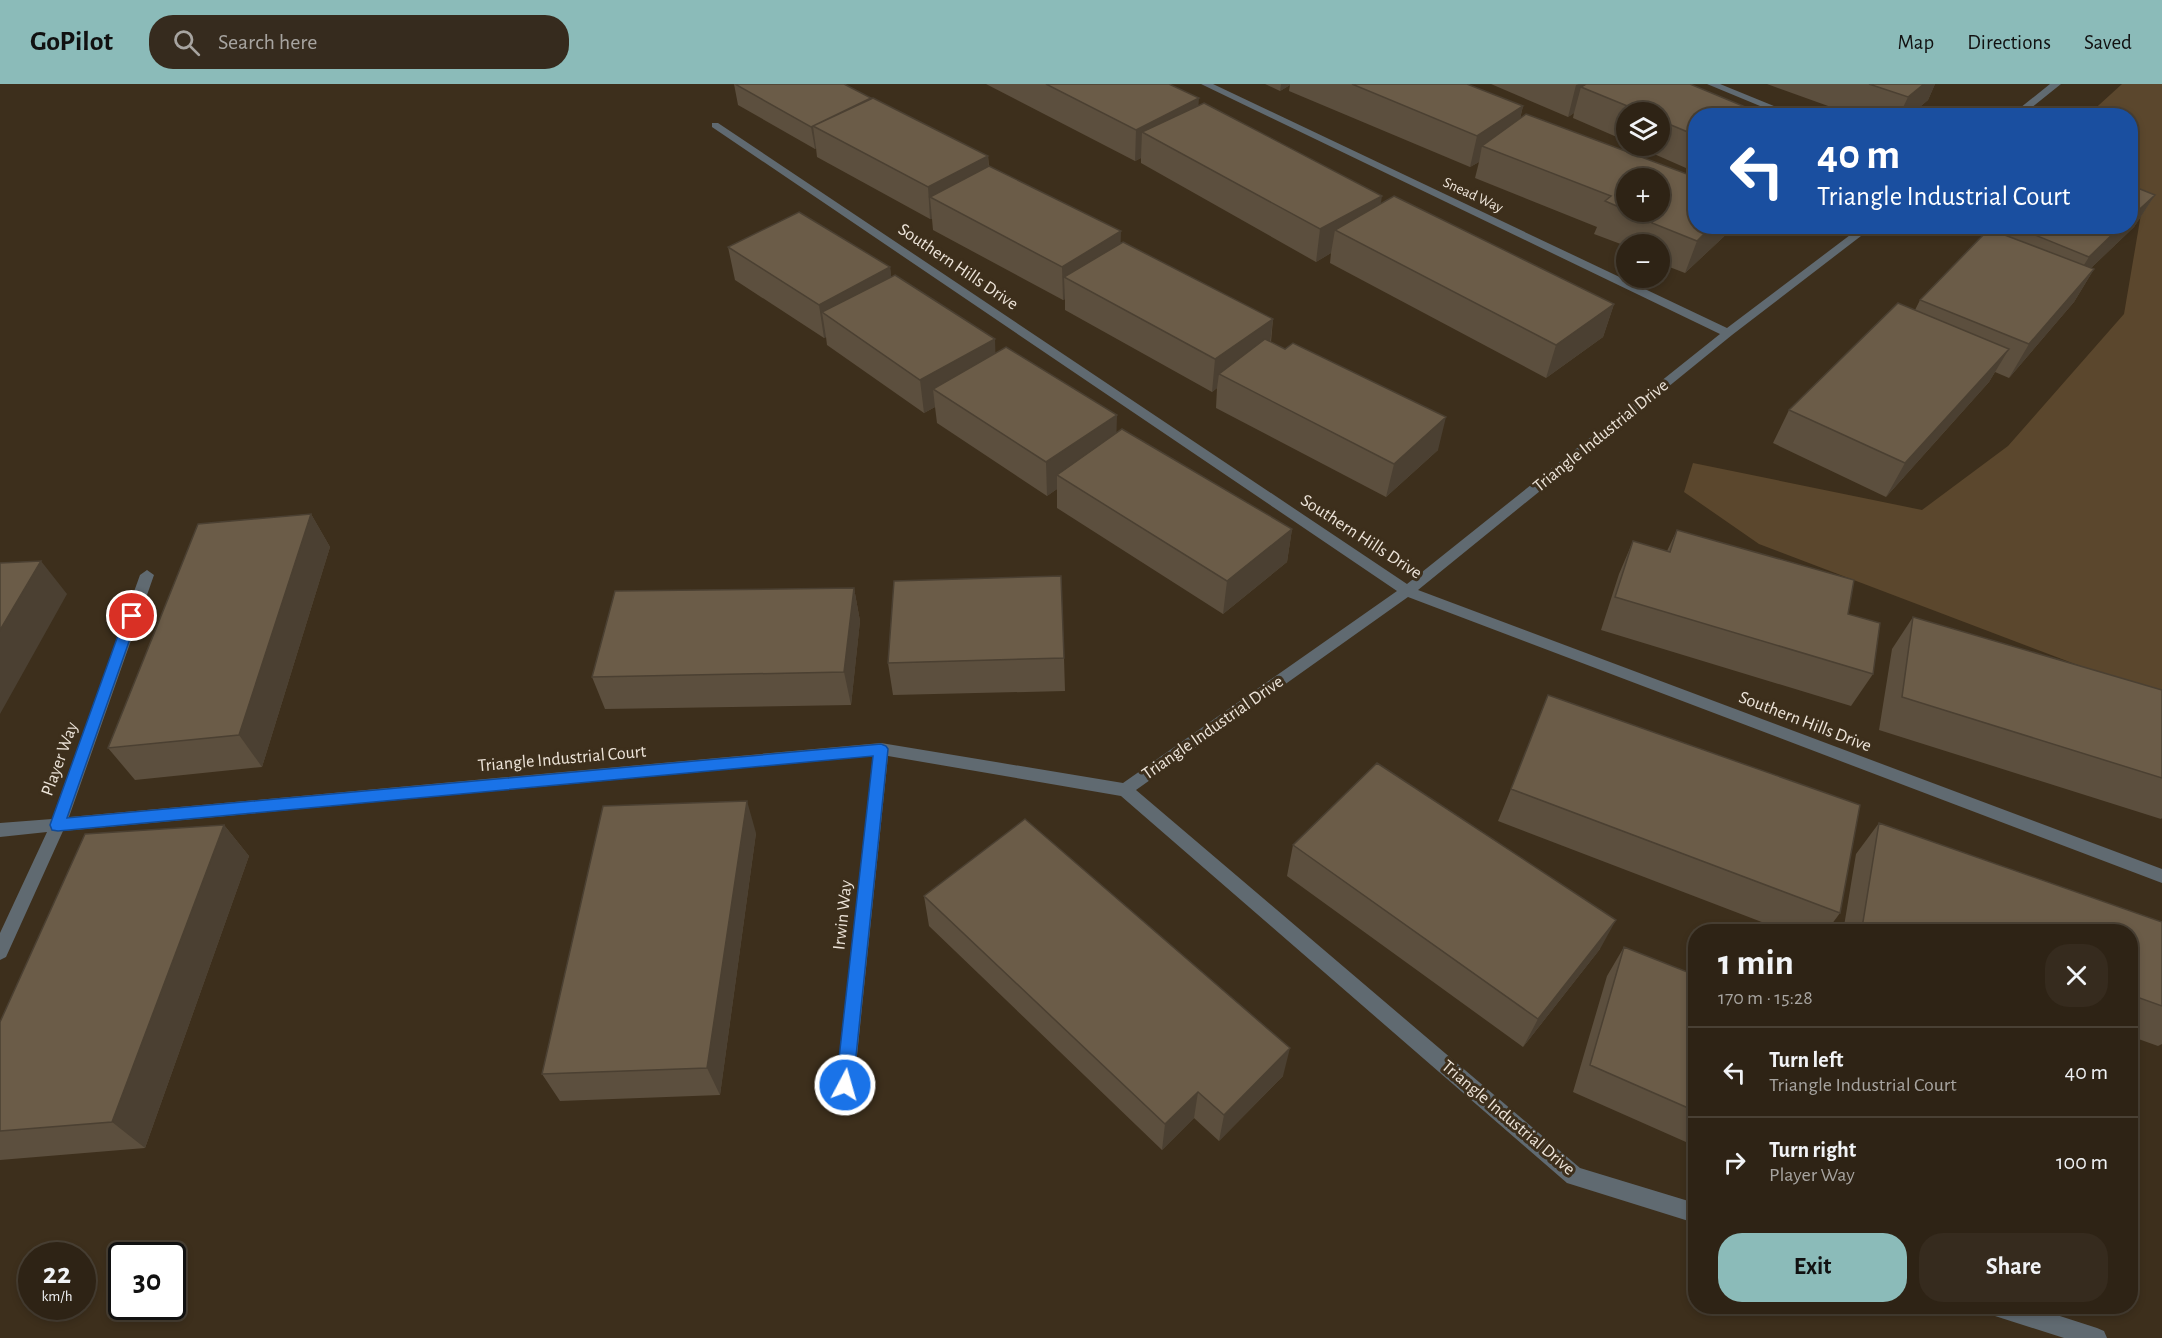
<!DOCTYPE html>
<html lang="en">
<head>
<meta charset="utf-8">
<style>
  body { margin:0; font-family:"Alegreya Sans",sans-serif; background:#362b1e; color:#f1f3f6; height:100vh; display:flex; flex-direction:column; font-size:22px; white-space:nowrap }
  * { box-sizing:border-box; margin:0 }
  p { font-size:20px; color:#a7a4a0 }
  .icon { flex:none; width:33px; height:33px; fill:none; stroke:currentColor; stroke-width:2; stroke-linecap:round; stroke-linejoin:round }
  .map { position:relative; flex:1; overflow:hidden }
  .sheet { position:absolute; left:1688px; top:840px; width:450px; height:390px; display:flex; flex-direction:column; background:#2e2315; border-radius:24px; box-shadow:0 3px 9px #0003,0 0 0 2px #494034 }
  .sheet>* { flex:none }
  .hud { position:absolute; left:1688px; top:24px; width:450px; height:126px; border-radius:24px; box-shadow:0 3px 9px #0003,0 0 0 2px #494034; background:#1a4fa0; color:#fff; overflow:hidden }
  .controls { position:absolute; left:1616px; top:18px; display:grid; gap:12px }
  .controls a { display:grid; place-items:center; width:54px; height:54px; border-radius:50%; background:#2e2315; box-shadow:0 3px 9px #0003,0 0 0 2px #494034; font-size:30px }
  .speed { position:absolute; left:18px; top:1158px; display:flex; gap:12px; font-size:30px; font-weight:700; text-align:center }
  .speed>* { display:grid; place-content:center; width:78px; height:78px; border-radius:50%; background:#2e2315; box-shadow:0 3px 9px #0003,0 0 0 2px #494034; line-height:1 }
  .speed small { font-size:15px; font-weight:400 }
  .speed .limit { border:3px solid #111; border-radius:9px; background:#fff; color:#111 }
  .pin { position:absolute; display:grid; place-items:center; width:51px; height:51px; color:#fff; margin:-26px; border:3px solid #fff; border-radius:50%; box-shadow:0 2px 6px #0007 }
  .me { position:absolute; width:66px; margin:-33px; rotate:6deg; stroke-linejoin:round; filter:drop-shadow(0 0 4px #0008) }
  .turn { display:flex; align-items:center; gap:21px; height:126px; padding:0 30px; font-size:27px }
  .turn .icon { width:78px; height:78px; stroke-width:2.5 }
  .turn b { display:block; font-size:42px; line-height:51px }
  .round { display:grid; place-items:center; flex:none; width:63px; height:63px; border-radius:24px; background:#362b1e }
  .overview { display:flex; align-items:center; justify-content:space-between; height:102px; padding:0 30px }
  h1 { font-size:36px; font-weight:600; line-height:45px }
  .cta { display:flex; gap:12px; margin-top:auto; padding:12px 30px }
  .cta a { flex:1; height:69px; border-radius:24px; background:#8bbbb9; color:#111; font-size:24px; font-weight:600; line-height:69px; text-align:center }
  .cta a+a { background:#362b1e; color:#f1f3f6 }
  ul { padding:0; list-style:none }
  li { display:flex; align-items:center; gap:18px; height:90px; padding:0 30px; border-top:2px solid #494034 }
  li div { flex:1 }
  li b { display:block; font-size:22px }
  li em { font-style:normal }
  header { display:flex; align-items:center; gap:36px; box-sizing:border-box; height:84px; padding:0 30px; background:#8bbbb9; color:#111 }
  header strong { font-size:28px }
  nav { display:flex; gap:33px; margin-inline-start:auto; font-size:21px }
  .search { width:420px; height:54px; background:#362b1e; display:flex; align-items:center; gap:15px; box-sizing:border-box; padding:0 21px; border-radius:24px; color:#a7a4a0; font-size:22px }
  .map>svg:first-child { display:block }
  .green { fill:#5b472d }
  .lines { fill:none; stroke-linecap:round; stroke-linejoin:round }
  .minor { fill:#606a71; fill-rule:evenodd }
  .wall { fill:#5c4f3e; fill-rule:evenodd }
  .shaded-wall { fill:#4b4032 }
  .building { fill:#6b5c48; stroke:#4b4032; stroke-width:1.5 }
  .route { fill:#1a73e8; stroke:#114b97; stroke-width:1.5 }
  .labels { text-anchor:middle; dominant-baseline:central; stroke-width:6; stroke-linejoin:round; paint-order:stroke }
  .far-street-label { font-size:15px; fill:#ede4d9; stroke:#3d2f1c }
  .street-label { font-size:18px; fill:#ede4d9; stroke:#3d2f1c }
</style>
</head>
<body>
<header>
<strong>GoPilot</strong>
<div class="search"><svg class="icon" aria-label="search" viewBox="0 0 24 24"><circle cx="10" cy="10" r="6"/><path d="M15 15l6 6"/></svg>Search here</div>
<nav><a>Map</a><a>Directions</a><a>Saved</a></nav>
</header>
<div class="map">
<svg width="2162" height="1254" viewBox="0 0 2162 1254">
  <rect width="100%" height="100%" fill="#3d2f1c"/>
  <path class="green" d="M2122,0H2162V613L1759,460L1684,408L1693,379L1922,426L2008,362L2124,230L2141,130L2130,117V32L2088,31Z"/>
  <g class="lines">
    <path class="minor" d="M1201,0H1213L1727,244L1862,142H1874L1732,251L1418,506L2162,785V799L1408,513L1136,706L1580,1084L1695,1119V1139L1567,1099L1121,712L888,672L854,1001L851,1007L845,1010L839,1007L836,1001L873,672L63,747L6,873L0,876V849L47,748L0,753V739L52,735L140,491L147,486L154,491L69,733L881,659L1123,699L1397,507L712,43V39H718L1407,500L1720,250Z
      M1707,0H1720L1798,32H1784Z
      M2050,0H2061L2021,32H2010Z
      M1985,1222H2029L2097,1244L2104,1247L2107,1254H2064L1995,1232L1988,1229Z"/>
  </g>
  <path class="wall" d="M734,0H844L871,14L988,72L989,82L1121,159L1273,235L1271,258L1438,366L1386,413L1216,324L1217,304L1212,308L1065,226V215L1063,216L933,146L932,135H930L817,73L816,64L815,65L738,21Z
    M986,0H1169L1198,22L1381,120L1614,220L1603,253L1546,294L1330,179L1331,169L1316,178L1141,79V74L1135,77Z
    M1265,0H1467L1523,22L1520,35L1733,144L1685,189L1659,179V160H1626V162L1594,150L1597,143L1475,94L1479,78L1470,83L1289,7L1290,1L1280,7ZM1626,94L1659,128H1626Z
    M1491,0H1690L1695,32V88L1636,62H1659V28H1626V57L1573,34L1574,29L1568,33Z
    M1767,0H1935L1928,16L1909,32H1856Z
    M2155,111L2134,143L2091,184L2094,185L2074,218L2009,294L1995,288L1989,298L1886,413L1773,359L1789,326L1915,226L1920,216L1994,147L1997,142H2130Z
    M728,163L890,183L891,193L995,255V269L1117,349L1292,445L1287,478L1223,530L1057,424V405L1047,412L937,339L935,323L924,329L827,261L826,253L824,254L735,196Z
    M311,430L330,463L262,683L135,696L108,664Z
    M1677,446L1848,530L1873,590L1851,622L1601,546L1619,490L1633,457L1667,467Z
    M854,504L860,537L851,621L605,625L592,593Z
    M1913,533L2162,606V734L2161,735L1879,646L1892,565Z
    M1064,574L1065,607L893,611L888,579Z
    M1511,705L1840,829L1826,848H1788L1498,737Z
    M1879,739L2162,838V960L2158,962L2130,952V848H1843L1856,770Z
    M224,741L249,772L145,1064L0,1076V938Z
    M756,749L720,1011L560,1017L542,990Z
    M1293,761L1600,865L1523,963L1287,792Z
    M924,812L1283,992L1219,1057L1194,1034L1162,1066L929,842Z
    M1624,863L1695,891V1062L1573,1008L1607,892Z"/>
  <path class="shaded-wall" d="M1281,0H1290V1L1280,7Z
    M1579,0H1615L1581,3L1574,29L1568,33L1576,1Z
    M1924,0H1935L1928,16L1909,32H1899L1908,13Z
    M1199,14L1197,45L1142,48L1141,74L1135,77L1136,46Z
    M1523,22L1515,54L1482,62L1479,78L1470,83L1477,52Z
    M813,42L816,64L815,65L811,43Z
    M988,72L990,104L930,113L932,135H930L928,103Z
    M2155,111L2134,143L2068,206L2089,173L2121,142H2130V134Z
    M1382,112L1377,144L1335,146L1331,169L1316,178L1320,145Z
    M1712,142H1734L1733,144L1685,189L1697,157Z
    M1121,147L1120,180L1064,193L1065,215L1063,216L1062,183Z
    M890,183L894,216L822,228L826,253L824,254L819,221Z
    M2094,185L2074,218L2009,294L2029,260Z
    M1614,220L1603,253L1546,294L1556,261Z
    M1273,235L1269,268L1219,290L1217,304L1212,308L1215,275Z
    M995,255L996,288L933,305L935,323L924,329L920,296Z
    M2009,265L1989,298L1886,413L1905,379Z
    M1117,331L1116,364L1057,391V405L1047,412L1046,378Z
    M1446,333L1438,366L1386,413L1394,380Z
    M311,430L330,463L262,683L239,651Z
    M1292,445L1287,478L1223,530L1227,497Z
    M41,477L67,510L0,630V546Z
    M854,504L860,537L851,621L844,588Z
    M747,717L756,749L720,1011L707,984Z
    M224,741L249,772L145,1064L112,1038Z
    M1616,836L1600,865L1523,963L1538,935Z
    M1290,964L1283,992L1219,1057L1224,1031Z
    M1198,1008L1194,1034L1162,1066L1165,1040Z"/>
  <path class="building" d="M735,0H844L871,14L811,43Z
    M1046,0H1169L1199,14L1136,46Z
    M1352,0H1467L1523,22L1477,52Z
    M1586,0H1690L1767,32H1695V51L1659,36V28H1642L1581,3Z
    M1869,0H1924L1908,13Z
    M873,14L988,72L928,103L813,42Z
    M1204,19L1382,112L1320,145L1142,48Z
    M1526,30L1695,93V142H1712L1697,157L1652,139L1654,136L1631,128H1659V94H1626V126L1605,117L1611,112L1482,62Z
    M989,82L1121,147L1062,183L930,113Z
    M2130,101L2155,111L2130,134Z
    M1394,112L1614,220L1556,261L1335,146Z
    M799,128L890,183L819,221L728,163Z
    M2013,142H2121L2089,173Z
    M1989,145L2094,185L2029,260L1920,216Z
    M1123,158L1273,235L1215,275L1064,193Z
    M895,191L995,255L920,296L822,228Z
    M1898,219L2009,265L1905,379L1789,326Z
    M1265,255L1285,265L1293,259L1446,333L1394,380L1219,290Z
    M1006,263L1117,331L1046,378L933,305Z
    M1122,345L1292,445L1227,497L1057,391Z
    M311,430L239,651L108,664L198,440Z
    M1677,446L1854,496L1848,530L1880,539L1873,590L1615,513L1633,457L1670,468Z
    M41,477L0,546V479Z
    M1061,492L1064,574L888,579L894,497Z
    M854,504L844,588L592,593L615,507Z
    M1913,533L2162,606V694L1902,613Z
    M1548,611L1860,721L1840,829L1511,705Z
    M1377,679L1616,836L1538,935L1293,761Z
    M747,717L707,984L542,990L603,722Z
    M1025,735L1290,964L1224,1031L1198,1008L1165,1040L924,812Z
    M1879,739L2162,838V922L2137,913L2136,946L2130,944V848H1872L1862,844Z
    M224,741L112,1038L0,1047V938L85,750Z
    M1624,863L1695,891V1027L1590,981Z"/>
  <path class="route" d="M132,528L138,532L67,734L881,660L886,662L888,665L853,1001L851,1007L845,1009L839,1007L836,1001L873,672L58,747L52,746L50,741L125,532Z"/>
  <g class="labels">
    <g class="far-street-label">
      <text transform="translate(1473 111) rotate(25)">Snead Way</text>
    </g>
    <g class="street-label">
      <text transform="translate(958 183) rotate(34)">Southern Hills Drive</text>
      <text transform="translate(1601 352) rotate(-39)">Triangle Industrial Drive</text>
      <text transform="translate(1361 453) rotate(33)">Southern Hills Drive</text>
      <text transform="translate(1805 638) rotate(21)">Southern Hills Drive</text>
      <text transform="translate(1213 644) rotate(-35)">Triangle Industrial Drive</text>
      <text transform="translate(60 675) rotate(-70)">Player Way</text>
      <text transform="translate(562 675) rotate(-5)">Triangle Industrial Court</text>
      <text transform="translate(843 831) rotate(-84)">Irwin Way</text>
      <text transform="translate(1508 1034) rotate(40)">Triangle Industrial Drive</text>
    </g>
  </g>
</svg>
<div class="controls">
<a><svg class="icon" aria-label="layers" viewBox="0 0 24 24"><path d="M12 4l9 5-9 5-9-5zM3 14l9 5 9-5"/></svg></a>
<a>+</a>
<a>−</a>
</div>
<div class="speed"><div>22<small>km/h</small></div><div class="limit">30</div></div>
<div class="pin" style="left:132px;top:532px;background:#d93025"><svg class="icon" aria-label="arrive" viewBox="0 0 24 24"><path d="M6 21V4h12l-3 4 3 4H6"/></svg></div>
<svg class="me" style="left:845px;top:1001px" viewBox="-20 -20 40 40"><circle r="17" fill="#1a73e8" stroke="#fff" stroke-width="3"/><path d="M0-11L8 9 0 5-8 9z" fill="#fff"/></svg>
<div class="hud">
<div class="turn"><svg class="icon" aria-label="left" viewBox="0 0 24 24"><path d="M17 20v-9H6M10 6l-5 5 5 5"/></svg><div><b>40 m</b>Triangle Industrial Court</div></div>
</div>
<section class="sheet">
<div class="overview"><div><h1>1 min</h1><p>170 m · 15:28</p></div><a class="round"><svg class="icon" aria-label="close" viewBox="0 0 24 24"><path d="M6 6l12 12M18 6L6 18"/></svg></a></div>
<ul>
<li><svg class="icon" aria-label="left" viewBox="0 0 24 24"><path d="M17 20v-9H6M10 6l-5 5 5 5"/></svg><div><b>Turn left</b><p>Triangle Industrial Court</p></div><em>40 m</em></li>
<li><svg class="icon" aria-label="right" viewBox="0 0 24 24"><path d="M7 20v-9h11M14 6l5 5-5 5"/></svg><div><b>Turn right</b><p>Player Way</p></div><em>100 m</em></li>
</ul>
<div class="cta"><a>Exit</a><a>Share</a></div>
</section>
</div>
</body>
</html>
